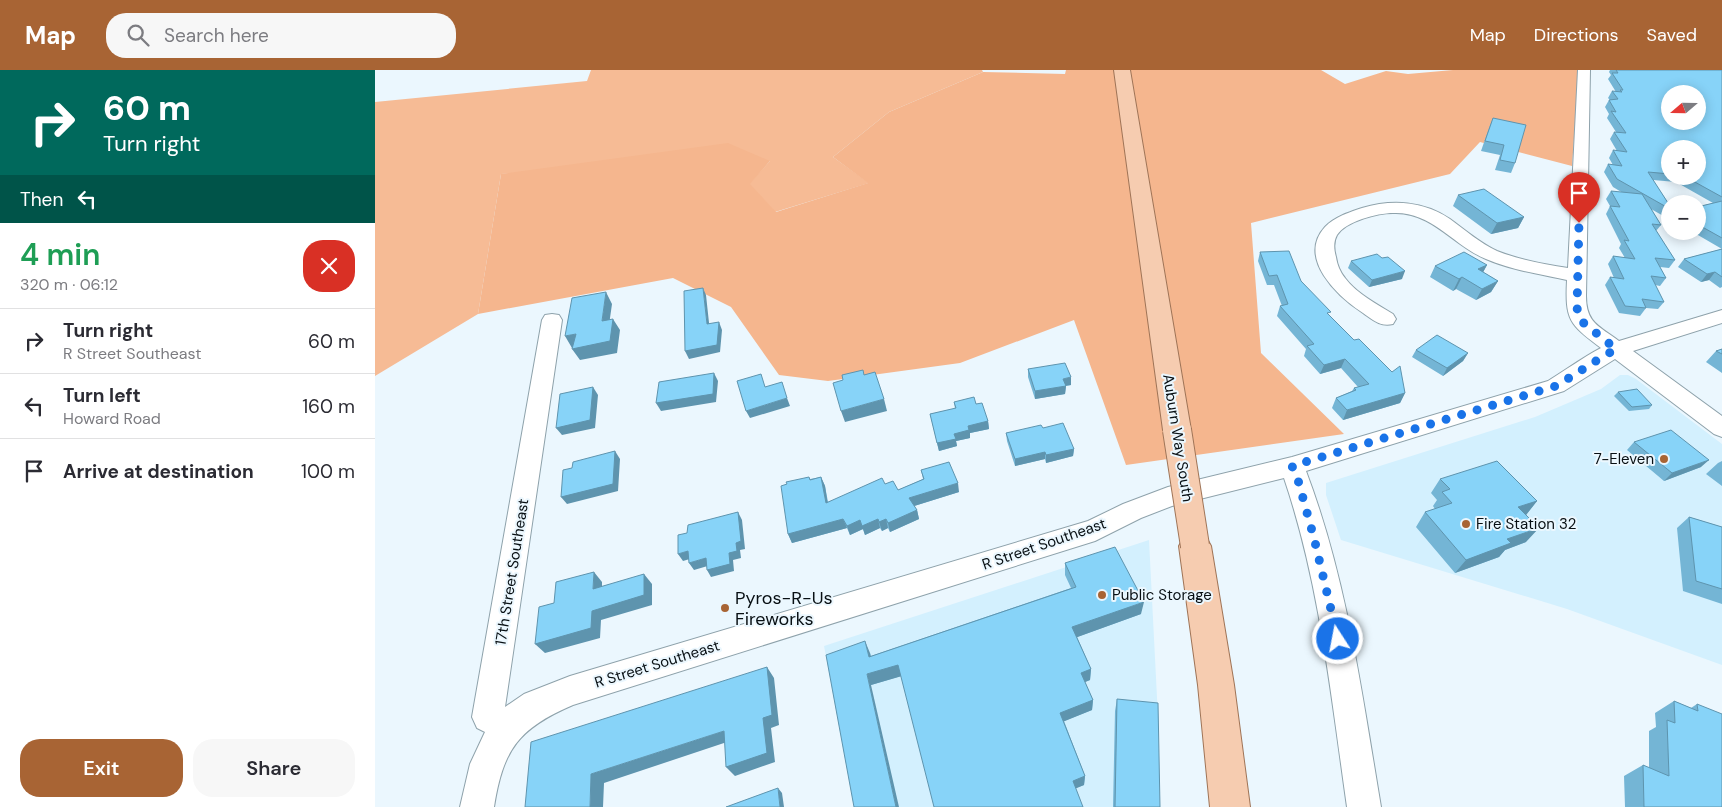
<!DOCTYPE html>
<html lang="en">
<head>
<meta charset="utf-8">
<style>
  body { margin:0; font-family:"DM Sans",sans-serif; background:#f7f7f7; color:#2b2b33; height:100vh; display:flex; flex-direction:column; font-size:19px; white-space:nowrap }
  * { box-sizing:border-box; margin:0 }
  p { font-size:16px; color:#7c7c81 }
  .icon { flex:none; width:28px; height:28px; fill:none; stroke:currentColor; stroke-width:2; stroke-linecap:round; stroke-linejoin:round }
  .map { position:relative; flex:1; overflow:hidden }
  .side { display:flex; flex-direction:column; background:#fff; width:375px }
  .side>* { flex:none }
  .banner { background:#00695c; color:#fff; overflow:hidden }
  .needle { width:32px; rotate:250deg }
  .fabs { position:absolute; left:1286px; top:15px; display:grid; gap:10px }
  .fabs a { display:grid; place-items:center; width:45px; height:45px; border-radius:50%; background:#fff; box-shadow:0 2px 12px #0003; font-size:25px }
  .pin { position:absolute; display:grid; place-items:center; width:42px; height:42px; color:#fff; margin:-51px -21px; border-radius:50% 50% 50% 0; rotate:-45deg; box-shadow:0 0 5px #0007 }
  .pin .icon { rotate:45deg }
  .me { position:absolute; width:55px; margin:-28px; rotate:349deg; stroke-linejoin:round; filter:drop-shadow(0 0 4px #0008) }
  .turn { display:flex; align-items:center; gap:18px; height:105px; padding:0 20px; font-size:22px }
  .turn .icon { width:65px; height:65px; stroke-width:2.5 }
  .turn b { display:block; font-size:35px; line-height:42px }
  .then { display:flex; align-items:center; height:48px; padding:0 20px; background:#0003; gap:10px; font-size:19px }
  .round { display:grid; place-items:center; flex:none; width:52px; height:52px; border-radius:20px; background:#f7f7f7 }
  .head { display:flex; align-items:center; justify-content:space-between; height:85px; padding:0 20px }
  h1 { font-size:30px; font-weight:600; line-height:38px; color:#1e9e55 }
  .cta { display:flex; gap:10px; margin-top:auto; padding:10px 20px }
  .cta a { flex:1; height:58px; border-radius:20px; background:#a86434; color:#fff; font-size:20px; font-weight:600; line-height:58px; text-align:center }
  .cta a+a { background:#f7f7f7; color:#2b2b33 }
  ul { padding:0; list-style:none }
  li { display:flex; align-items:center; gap:15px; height:65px; padding:0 20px; border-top:1px solid #e1e1e2 }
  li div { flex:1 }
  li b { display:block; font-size:19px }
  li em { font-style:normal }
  header { display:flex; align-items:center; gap:30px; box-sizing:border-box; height:70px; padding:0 25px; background:#a86434; color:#fff }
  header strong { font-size:24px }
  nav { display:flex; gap:28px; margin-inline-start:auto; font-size:18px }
  .search { width:350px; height:45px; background:#f7f7f7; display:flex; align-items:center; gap:12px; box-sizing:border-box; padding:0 18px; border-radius:20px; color:#7c7c81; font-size:19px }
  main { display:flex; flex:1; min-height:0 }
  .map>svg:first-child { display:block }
  .built { fill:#d3f0fe }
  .green { fill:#f6bb95 }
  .forest { fill:#f5b68e }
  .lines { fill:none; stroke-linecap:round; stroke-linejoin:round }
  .minor-casing { stroke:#8ea2ab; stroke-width:2 }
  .major-casing { stroke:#9f7457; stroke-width:2 }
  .minor { fill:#fff; fill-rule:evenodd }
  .major { fill:#f6ccb0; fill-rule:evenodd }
  .major-bridge-casing { stroke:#9f7457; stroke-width:30; stroke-linecap:butt }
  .major-bridge { stroke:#f6ccb0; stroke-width:28 }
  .wall { fill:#74b5d5; fill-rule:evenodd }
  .shaded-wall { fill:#5e94ae }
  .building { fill:#87d3f8; stroke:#5e94ae; fill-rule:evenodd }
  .route { stroke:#1a73e8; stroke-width:9; stroke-dasharray:0 16.2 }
  .poi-dot { fill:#a86434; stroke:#ebf7fe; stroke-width:2 }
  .labels { text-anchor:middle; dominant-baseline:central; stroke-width:4; stroke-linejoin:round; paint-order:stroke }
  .street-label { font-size:15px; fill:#080f13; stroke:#ebf7fe }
  .poi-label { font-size:15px; fill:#080f13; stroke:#ebf7fe; text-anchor:start }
  .near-poi-label { font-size:18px; fill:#080f13; stroke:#ebf7fe; text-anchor:start }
</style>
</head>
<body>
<header>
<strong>Map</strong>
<div class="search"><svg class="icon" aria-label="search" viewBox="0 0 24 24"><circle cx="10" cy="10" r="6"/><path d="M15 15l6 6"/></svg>Search here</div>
<nav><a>Map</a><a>Directions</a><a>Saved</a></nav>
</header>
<main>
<section class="side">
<div class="banner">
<div class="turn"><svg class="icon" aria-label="right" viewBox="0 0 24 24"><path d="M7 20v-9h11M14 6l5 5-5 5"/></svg><div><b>60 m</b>Turn right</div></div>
<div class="then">Then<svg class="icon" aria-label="left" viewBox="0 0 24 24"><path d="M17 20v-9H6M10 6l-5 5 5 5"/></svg></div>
</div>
<div class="head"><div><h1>4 min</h1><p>320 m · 06:12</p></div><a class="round" style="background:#d93025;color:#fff"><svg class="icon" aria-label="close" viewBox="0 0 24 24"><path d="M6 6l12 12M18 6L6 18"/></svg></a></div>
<ul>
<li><svg class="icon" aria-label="right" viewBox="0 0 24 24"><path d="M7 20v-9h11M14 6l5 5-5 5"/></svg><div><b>Turn right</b><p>R Street Southeast</p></div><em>60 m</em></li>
<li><svg class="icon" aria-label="left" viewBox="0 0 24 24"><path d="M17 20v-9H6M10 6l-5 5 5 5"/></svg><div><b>Turn left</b><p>Howard Road</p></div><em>160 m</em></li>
<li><svg class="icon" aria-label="arrive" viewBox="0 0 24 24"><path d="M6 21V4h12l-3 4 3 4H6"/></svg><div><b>Arrive at destination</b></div><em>100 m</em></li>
</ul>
<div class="cta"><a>Exit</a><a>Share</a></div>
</section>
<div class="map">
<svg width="1347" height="737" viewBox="0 0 1347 737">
  <rect width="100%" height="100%" fill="#ebf7fe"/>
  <path class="built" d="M1245,305H1253L1261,309L1347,374V595L1192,539L966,470L951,425V413L1160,347L1226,319Z
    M774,470L783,647L784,737H479L449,576Z"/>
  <path class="green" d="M216,0H607L608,2L514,42L458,87L494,113L400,142L374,114L395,91L126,104L103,244L0,306V32L212,11Z"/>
  <path class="forest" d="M691,0H946L970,14L1011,1L1033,4L1078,0H1204L1197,96L1105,72L1075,104L876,153L886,283L969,364L751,395L699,250L585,293L453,311L404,305L356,237L298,208L103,244L126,104L353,73L395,91L375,114L401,142L493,113L458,87L514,42L608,2L690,4Z"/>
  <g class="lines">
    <g class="minor-casing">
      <path id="minor" d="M1203,0H1215L1211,226C1211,253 1224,256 1244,271L1347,240V253L1258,281L1347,346V367L1339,364L1240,289L1189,321L931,401C972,509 987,624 1006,737H972C956,626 945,514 909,408L797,436L766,448L720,471L198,635C144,658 128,679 119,737H85L95,694L110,662L102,658L97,647L167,250L170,245L177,244L184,245L187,250L130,637L149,624L195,606L713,451L748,434L793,417L917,387L1173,311C1191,300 1207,288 1226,278C1194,254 1190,250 1192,210C1165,204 1136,200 1111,189C1079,176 1058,143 1021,143C1005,142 971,151 962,165C958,172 959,180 961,187C962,194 965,202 970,208C982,224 1002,234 1018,244L1021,249L1018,254C1005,257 998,250 988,243C962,226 922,188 950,157C959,147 975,142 987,138C1017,129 1049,131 1075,149C1090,160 1105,173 1122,181C1145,190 1169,194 1193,198Z"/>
    </g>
    <g class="major-casing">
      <path id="major" d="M739,0H755L816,360L812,367L802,370L792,367L788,360Z
        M820,463L831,467L836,476L859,615L875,737H835L823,615L804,476L809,467Z"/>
    </g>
    <use href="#minor" class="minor"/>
    <use href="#major" class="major"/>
    <g class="major-bridge-casing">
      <path id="major-bridge" d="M802,360L820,476"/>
    </g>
    <use href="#major-bridge" class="major-bridge"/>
  </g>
  <path class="wall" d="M1235,0H1347V179L1316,161H1322V137L1338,133L1301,112L1278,110L1295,136V144L1292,148L1276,139L1286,155L1281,161L1300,190L1294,198L1285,197L1291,208L1285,216L1280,215L1289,232L1283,239L1271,238L1265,246L1244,243L1230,215L1235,207L1239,208L1233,194L1238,186L1250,188L1244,178L1246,174L1231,144L1235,136L1231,129L1236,121L1248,123L1238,117L1229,102L1233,94L1238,95L1234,88L1238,80L1242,81L1235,69L1239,62H1241L1232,48L1234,44L1230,37L1234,30H1235L1233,28L1237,21L1241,22L1233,9L1236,5L1234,2ZM1295,79L1322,106H1295Z
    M1118,48L1140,93L1136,103L1120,100L1125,85L1106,81L1114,58Z
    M1083,125L1149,147L1143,158L1116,164L1078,136Z
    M1347,179V217L1345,218L1334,210L1326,212L1303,197L1309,189Z
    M885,182L926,211L955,246L1030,323L1025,333L968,350L957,338L961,328L977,321L979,318L983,317L966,298L945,304L929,286L931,279L902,246L905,236H907L899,215H892L883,191Z
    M976,191L1027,209L994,217L973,198Z
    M1112,195L1108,202L1123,211L1116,222L1101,230L1081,219L1078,221L1055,207L1060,196Z
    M1347,279V303L1331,292L1341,281Z
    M1041,280L1093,283L1088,291L1068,306L1037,287Z
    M653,299L696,315L691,316L690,324L660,329L653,307Z
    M1243,322L1277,335L1274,339L1254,341L1239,326Z
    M579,332L601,334L613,351L614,359L595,363V368L581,371L582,376L564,381L555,344L580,339Z
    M668,358L699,379L698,386L671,393L670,389L640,396L632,371L631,363Z
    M1259,372L1326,397L1289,411L1252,380Z
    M1347,391V416L1331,404L1343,393Z
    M546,400L584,422L539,436L542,440L544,449L515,462L513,458L507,461L505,458L490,465L488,459L475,465L472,458L417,473L413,464L435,409L446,407L450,416L453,432L510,414L523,420L548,409Z
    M1065,409L1162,431L1151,445V472L1130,480L1124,487L1080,503L1041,457L1050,442L1060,439L1058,436L1062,430L1056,423Z
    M1314,447L1347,457V534L1308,521L1302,458Z
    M690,493L766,544L702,567L716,599L715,610L710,612L718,630L717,640L689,651L710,706L709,715L701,718L526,606L496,615L495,583L496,586L696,518L690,505Z
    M742,629L785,737H738L740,641Z
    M1299,631L1316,638L1322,634L1347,737H1250L1249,706L1268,695L1274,698V661L1281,657L1280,643Z"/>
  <path class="shaded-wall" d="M1149,147L1143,158L1116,164L1122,153Z
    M1112,195L1106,206L1103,199Z
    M1030,201L1027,209L994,217L997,210Z
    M1340,202L1334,210L1326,212L1332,204Z
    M1087,207L1081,219L1078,221L1084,209Z
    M1123,211L1116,222L1101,230L1107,219Z
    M328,218L331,225L335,262L332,254Z
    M231,222L237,234L233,262L227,251Z
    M238,249L245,260L242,283L205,290L197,279Z
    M344,252L347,260L345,282L314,289L310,281Z
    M201,264L208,276L197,278L190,266Z
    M1093,283L1088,291L1068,306L1072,298Z
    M970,289L966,298L945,304L949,295Z
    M339,303L343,311L341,332L286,341L281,333Z
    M696,307V315L688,316V309Z
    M691,316L690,324L660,329V321Z
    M218,317L223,325L220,358L187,365L181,358Z
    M1030,323L1025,333L968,350L972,340Z
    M412,328L415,336L375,348L371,341Z
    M509,329L512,341L470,352L466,341Z
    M613,351L614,359L595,363V368L581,371L582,376L564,381L562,373L593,356Z
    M699,379L698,386L671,393V385Z
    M240,381L245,389L243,421L192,434L186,427Z
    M670,382V389L640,396V389Z
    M1334,390L1326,397L1289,411L1297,403Z
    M446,407L450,416L454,442L451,433Z
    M583,413L584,422L536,437L534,428Z
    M1162,431L1151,445L1143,437Z
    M542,440L544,449L515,462L513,453Z
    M363,442L367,450L370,479L365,480L366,488L358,490L359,501L336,507L332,500L354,483L361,473Z
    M468,449L472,458L417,473L413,464Z
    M503,449L505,458L490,465L487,456Z
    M511,449L513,458L507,461L504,452Z
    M485,450L488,459L475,465L472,456Z
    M1164,458L1151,472L1130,480L1124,487L1080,503L1091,490L1132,469Z
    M313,481L318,488L308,491L303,484Z
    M331,488L336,495L319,500L314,493Z
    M219,502L227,512V529L218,519Z
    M269,504L277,514V535L226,550L225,568L170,583L160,574L217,541Z
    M769,532L766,544L697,569V557Z
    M490,571L495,583L498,598L494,587Z
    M523,595L527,606L496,615L524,737H521L492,604Z
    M392,597L399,608L404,655L396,658L400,692L360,706L351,697L388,648Z
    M716,599L715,610L705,614L706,603Z
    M718,630L717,640L685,653V643Z
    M349,661L358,670L229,713L228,737H215L216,704Z
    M710,706L709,715L697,720L698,711Z
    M403,718L407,723L409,737H405Z"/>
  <path class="building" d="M1241,0H1347V127L1309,106H1322V79H1295V104L1273,102L1295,136V139L1242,109L1233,94L1247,96L1238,80L1252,82L1239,62L1251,63L1236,41L1241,42L1234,30L1243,29L1237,21L1247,22L1245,20H1248L1237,3H1243ZM1295,24H1322V51H1295Z
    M1118,48L1151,55L1140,93L1125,90L1129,75L1110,71Z
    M1109,119L1149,147L1122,153L1083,125Z
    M1236,121L1267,124L1286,155L1277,154L1300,190L1280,188L1291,208L1276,206L1289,232L1267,229L1271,238L1250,236L1235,207L1249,209L1238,186L1260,189L1249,170L1254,171L1235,136L1245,137Z
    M1347,131V168L1322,154V137Z
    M1347,179V207L1340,202L1332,204L1309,189Z
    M914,181L926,211L956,242L952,243L979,270L984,269L1017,302L1025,296L1030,323L972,340L961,328L981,320L979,318L994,314L970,289L949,295L932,276L939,274L905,236L913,234L902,205L894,206L885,182Z
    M1089,182L1112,195L1103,199L1123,211L1107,219L1087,207L1084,209L1060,196Z
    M1002,184L1007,188L1013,187L1030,201L997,210L976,191Z
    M328,218L332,254L344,252L342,275L310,281L309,221Z
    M231,222L227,251L238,249L235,271L197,279L201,264L190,266L197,228Z
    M1062,265L1093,283L1072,298L1041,280Z
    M1347,279V284L1341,281Z
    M690,293L696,307L688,309L691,316L660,321L653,299Z
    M488,300L489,305L500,302L509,329L466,341L458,313L468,310L467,305Z
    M339,303L338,324L281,333L284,312Z
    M386,304L390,317L407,312L412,328L371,341L362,311Z
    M218,317L215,350L181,358L185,324Z
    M1262,319L1277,335L1257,337L1243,322Z
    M599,327L601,334L607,333L613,351L593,356L594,360L579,364L581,369L562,373L555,344L581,338L579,332Z
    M688,353L699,379L671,385L670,382L640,389L631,363L666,355L668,358Z
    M1296,360L1334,390L1297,403L1259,372Z
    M240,381L238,414L186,427L188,400L197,398L198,392Z
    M1122,391L1162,431L1143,437L1164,458L1132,469L1136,473L1091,490L1050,442L1077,433L1067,422L1075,419L1065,409Z
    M574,392L583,413L534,428L542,440L513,453L511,449L504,452L503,449L487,456L485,450L472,456L468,449L413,464L406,416L412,414L411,412L434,407L435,410L446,407L451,433L507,408L510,414L518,411L523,420L549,409L546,400Z
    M363,442L366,471L361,473L362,481L354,483L355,494L332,500L331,488L314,493L313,481L303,484V465L312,463L313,455Z
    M1314,447L1347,457V519L1321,511Z
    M740,477L769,532L697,557L716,599L706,603L718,630L685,643L710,706L698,711L708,737H559L523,595L492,604L521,737H479L451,585L490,571L494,587L701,517L690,493Z
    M219,502L218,519L269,504V525L217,541L216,558L160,574L164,537L179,533L181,512Z
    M392,597L397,645L388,648L392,683L351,697L349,661L216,704L215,737H150L156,672Z
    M742,629L783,633L785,737H740Z
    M1299,631L1323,641L1322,634L1347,644V737H1269L1268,695L1294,706L1292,650L1300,653Z
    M403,718L405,737H351Z"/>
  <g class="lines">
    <path class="route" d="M963,569L939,468L923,410L917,396L1181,316C1201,304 1220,291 1241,279L1205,250L1202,238L1204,153"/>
  </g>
  <g class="poi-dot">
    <circle cx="1289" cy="389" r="5"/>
    <circle cx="1091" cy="454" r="5"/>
    <circle cx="727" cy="525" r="5"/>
    <circle cx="350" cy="538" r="5"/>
  </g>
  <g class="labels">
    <g class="street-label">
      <text transform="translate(803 368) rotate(81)">Auburn Way South</text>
      <text transform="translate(669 474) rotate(-19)">R Street Southeast</text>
      <text transform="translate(137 502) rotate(-81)">17th Street Southeast</text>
      <text transform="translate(282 594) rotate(-17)">R Street Southeast</text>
    </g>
    <g class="poi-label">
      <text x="1279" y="389" text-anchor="end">7-Eleven</text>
      <text x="1101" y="454">Fire Station 32</text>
      <text x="737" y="525">Public Storage</text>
    </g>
    <g class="near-poi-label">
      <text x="360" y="528">Pyros-R-Us<tspan x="360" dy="21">Fireworks</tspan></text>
    </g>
  </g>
</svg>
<div class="fabs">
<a><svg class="needle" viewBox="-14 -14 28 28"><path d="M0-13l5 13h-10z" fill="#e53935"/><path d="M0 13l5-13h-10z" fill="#7c7c81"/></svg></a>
<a>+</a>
<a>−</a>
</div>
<div class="pin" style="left:1204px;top:153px;background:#d93025"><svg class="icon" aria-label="arrive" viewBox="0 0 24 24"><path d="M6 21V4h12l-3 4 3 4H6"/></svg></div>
<svg class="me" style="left:963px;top:569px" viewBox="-20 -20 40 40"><circle r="17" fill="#1a73e8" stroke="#fff" stroke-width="3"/><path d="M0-11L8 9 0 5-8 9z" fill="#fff"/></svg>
</div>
</main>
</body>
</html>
